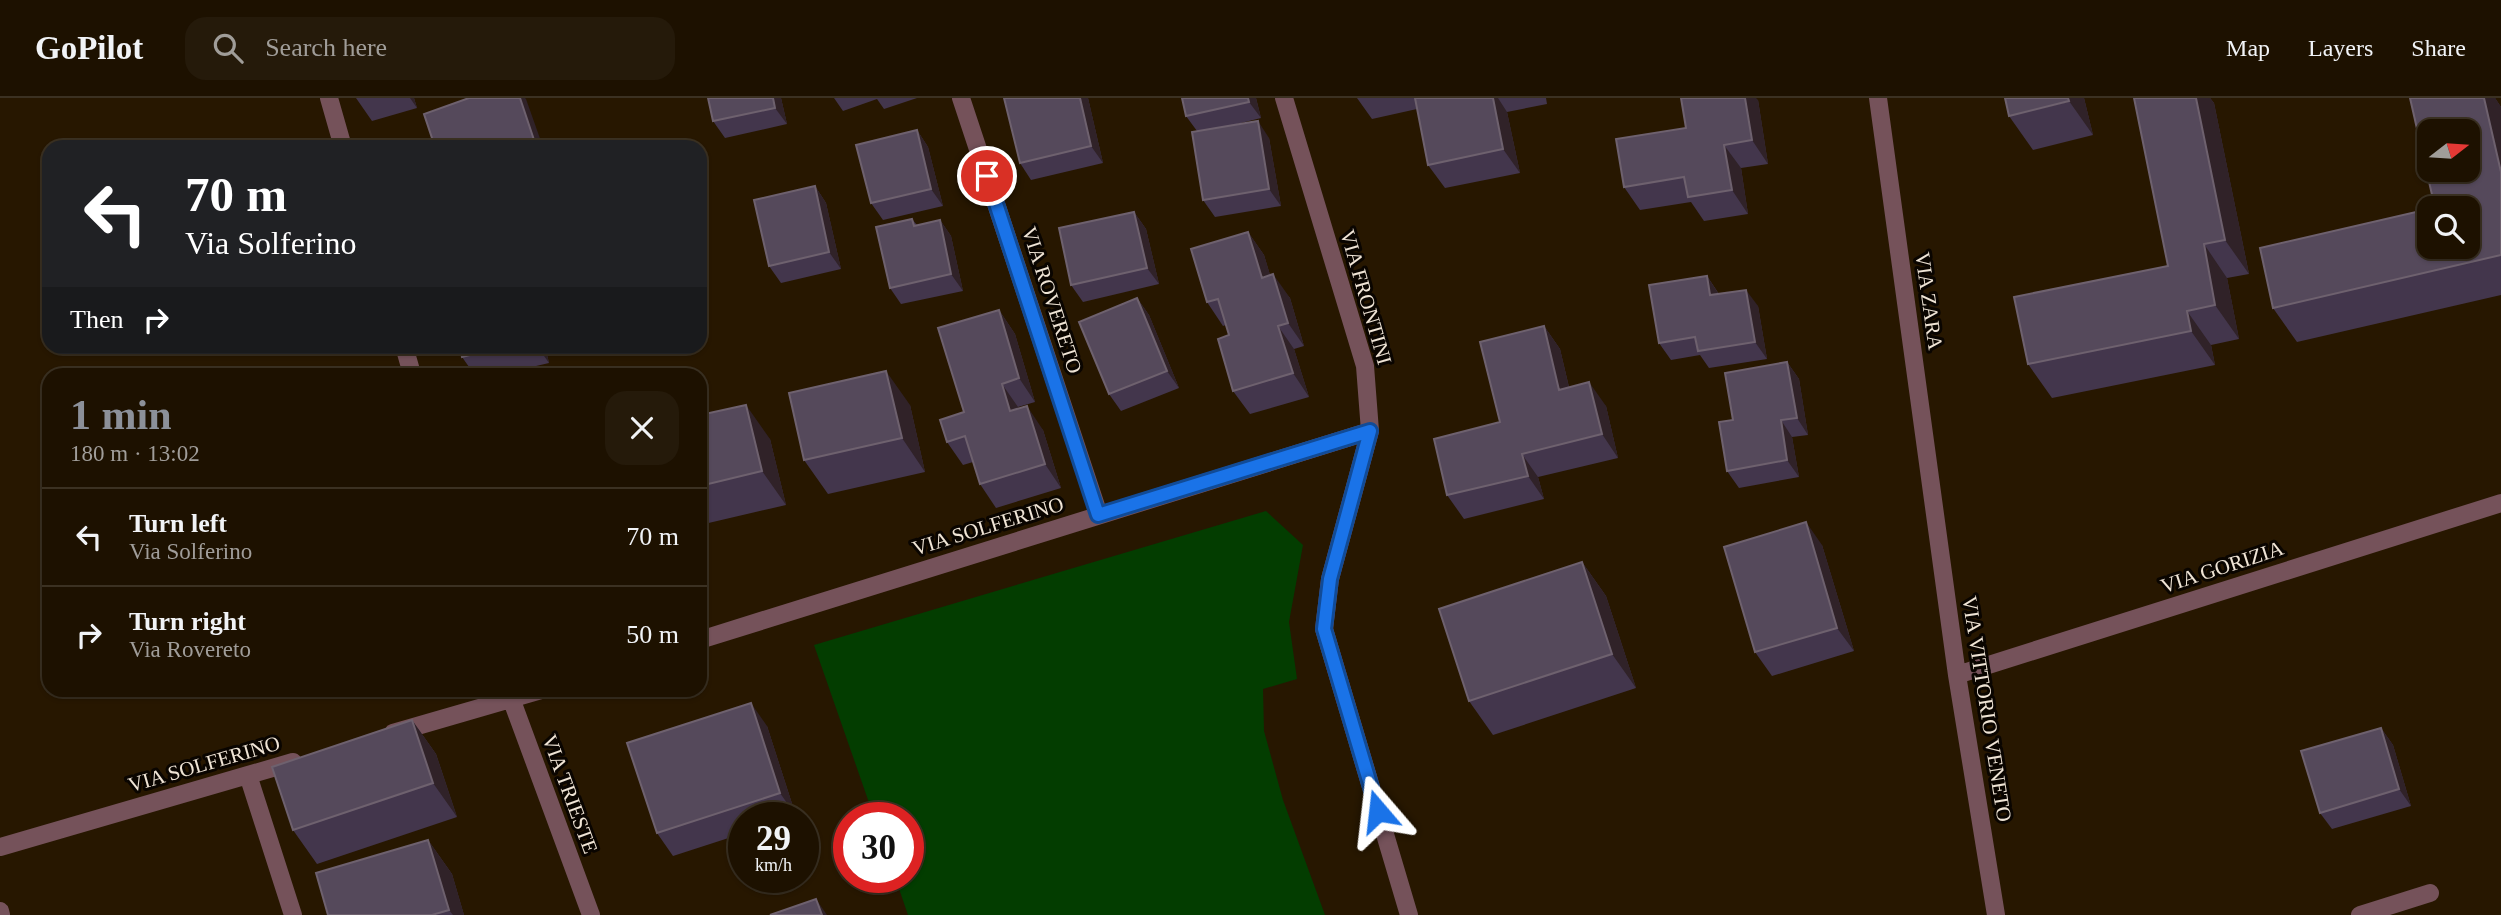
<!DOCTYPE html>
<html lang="en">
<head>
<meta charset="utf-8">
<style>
  body { margin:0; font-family:"Times New Roman",serif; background:#251a0a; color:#f1f3f6; height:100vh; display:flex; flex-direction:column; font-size:26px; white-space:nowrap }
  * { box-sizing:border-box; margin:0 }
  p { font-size:23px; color:#a09d99 }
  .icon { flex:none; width:38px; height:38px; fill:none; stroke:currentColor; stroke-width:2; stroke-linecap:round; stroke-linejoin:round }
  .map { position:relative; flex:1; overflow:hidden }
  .panel { position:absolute; left:42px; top:270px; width:665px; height:329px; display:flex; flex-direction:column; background:#1d1100; border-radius:21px; box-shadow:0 2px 5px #0004,0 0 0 2px #3b3122 }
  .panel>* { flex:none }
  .guide { position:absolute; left:42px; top:42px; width:665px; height:214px; border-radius:21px; box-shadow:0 2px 5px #0004,0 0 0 2px #3b3122; background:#202124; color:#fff; overflow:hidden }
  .needle { width:46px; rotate:73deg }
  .buttons { position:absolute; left:2417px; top:21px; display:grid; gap:14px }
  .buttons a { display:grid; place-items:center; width:63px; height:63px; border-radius:14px; background:#1d1100; box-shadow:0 2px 5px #0004,0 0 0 2px #3b3122; font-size:35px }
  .speed { position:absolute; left:728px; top:704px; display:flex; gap:14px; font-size:35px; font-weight:700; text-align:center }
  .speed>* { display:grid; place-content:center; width:91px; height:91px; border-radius:50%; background:#1d1100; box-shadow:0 2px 5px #0004,0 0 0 2px #3b3122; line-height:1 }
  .speed small { font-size:18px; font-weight:400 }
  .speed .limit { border:10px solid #d22; background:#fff; color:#111 }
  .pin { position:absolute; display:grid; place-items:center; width:60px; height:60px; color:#fff; margin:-30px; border:4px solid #fff; border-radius:50%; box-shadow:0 2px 7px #0007 }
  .me { position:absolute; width:77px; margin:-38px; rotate:343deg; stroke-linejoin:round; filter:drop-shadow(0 0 5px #0008) }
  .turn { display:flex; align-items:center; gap:24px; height:147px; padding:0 28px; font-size:32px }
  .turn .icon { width:91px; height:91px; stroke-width:2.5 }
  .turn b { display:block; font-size:49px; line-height:60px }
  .then { display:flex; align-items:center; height:66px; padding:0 28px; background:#0003; gap:14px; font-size:26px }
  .round { display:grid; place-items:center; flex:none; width:74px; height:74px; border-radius:21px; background:#251a0a }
  .summary { display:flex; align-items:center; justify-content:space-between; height:119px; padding:0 28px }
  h1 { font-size:42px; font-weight:700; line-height:52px; color:#8c9099 }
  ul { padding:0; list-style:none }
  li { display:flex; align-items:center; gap:21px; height:98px; padding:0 28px; border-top:2px solid #3b3122 }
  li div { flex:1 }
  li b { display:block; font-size:26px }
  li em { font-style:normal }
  header { display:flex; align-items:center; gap:42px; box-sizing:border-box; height:98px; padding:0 35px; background:#1d1100; border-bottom:2px solid #3b3122 }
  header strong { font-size:33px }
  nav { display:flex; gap:38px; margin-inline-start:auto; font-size:24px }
  .search { width:490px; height:63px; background:#251a0a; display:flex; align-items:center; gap:18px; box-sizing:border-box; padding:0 24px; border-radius:21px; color:#a09d99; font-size:26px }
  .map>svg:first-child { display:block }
  .green { fill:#033d00 }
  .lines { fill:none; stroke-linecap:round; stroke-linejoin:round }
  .minor { stroke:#75525a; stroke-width:18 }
  .wall { fill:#43364c }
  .shaded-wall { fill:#302228 }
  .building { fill:#55495b; stroke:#6e616e; stroke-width:2; fill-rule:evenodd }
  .route-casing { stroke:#114b97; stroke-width:18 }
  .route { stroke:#1a73e8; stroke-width:12 }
  .labels { text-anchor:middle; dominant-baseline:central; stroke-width:6; stroke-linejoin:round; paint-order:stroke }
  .street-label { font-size:21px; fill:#efe4d5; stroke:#0a0500 }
</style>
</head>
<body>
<header>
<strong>GoPilot</strong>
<div class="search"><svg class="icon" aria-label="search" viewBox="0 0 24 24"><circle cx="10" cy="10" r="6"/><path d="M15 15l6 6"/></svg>Search here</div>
<nav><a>Map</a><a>Layers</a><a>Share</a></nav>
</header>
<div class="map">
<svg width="2501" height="817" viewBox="0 0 2501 817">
  <rect width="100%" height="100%" fill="#271700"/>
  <path class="green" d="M1266,413L1303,447L1289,524L1297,581L1263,591L1264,633L1283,702L1325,817H908L895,779H908V719H874L814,547Z"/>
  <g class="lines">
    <path class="minor" d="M329,0L343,49
      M961,0L1099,417
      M1284,0L1365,268L1370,333L1330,481L1324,531L1409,817
      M1878,0L1957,577L1996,817
      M404,248L412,276
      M700,542L1370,333
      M1957,577L2501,405
      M508,592L591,817
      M393,635L541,592
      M248,677L293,817
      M0,749L293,664
      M0,813L1,817
      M2360,817L2430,795"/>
  </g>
  <path class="wall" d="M356,0H414L417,10L372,23Z
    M708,0H781L787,26L725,40L713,23Z
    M834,0H917L884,11L877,1L843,13Z
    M1088,0L1103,65L1031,82L1020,65Z
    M1256,0L1261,20L1225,29L1269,40L1281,108L1215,119L1203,102L1197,33L1186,18Z
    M1357,0H1546L1547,6L1507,14L1520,75L1445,90L1428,67L1417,11L1372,21Z
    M2084,0L2093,37L2033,52L2009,18Z
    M2134,0H2210L2214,5L2249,176L2227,180L2239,241L2211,247L2215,267L2052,300L2028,266L2168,168Z
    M2410,0H2495L2501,9V197L2297,244L2273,210L2435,110Z
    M1758,2L1768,66L1741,70L1748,116L1704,123L1691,104L1640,112L1624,89L1686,30Z
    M917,32L928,49L943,108L883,122L871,105Z
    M815,88L826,105L841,171L781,185L769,168Z
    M1134,114L1146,131L1159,186L1083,204L1071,187Z
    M912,121L917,127L940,122L951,138L963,193L901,206L890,190Z
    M1248,134L1264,157L1270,177L1290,200L1304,248L1294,251L1309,299L1250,316L1233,293L1229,237L1226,227L1223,228L1207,204Z
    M1707,178L1719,196L1758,208L1767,261L1709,270L1700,257L1671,262L1659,245Z
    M1137,200L1149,217L1179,290L1121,313L1109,296Z
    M999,212L1015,236L1035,304L1018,309L1019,311L1043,332L1061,390L996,410L980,386L973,364L963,367L947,344L964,314Z
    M1544,228L1560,251L1569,289L1606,308L1618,360L1538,379L1544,401L1464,421L1447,397L1500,324Z
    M460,248H545L549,265L502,276H474L462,259Z
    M1787,264L1799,281L1808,337L1792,339L1799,379L1739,390L1727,373L1733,322Z
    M910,307L925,374L828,396L804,362Z
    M700,317L770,341L786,407L700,427Z
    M1822,447L1854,553L1772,578L1755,554Z
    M1582,464L1606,498L1636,590L1493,637L1469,603Z
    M412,622L436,656L457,719L317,766L293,732Z
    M767,628L796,718L792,719H744V735L673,758L657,735Z
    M2381,630L2393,647L2411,708L2332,731L2320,715Z
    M428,742L452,776L464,817H328Z"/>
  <path class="shaded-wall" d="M410,0H414L417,10Z
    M520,0H525L526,1L543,49L536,48Z
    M773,0H781L787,26L775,10Z
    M1080,0H1088L1103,65L1091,48Z
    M1248,0H1256L1261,20L1249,4Z
    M1493,0H1498L1507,14L1520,75L1503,51Z
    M1745,0H1756L1758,2L1768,66L1752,42Z
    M2068,0H2084L2093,37L2069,3Z
    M2196,0H2210L2214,5L2249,176L2225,142Z
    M2484,0H2495L2501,9V74Z
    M1258,23L1269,40L1281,108L1269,91Z
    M917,32L928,49L943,108L931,91Z
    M1724,47L1741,70L1748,116L1732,92Z
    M815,88L826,105L841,171L829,154Z
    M1134,114L1146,131L1159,186L1147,170Z
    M940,122L951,138L963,193L951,176Z
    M1248,134L1264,157L1278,203L1262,180Z
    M2204,146L2227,180L2239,241L2215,207Z
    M1273,176L1290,200L1304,248L1288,225Z
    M1707,178L1718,195L1722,214L1710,197Z
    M1746,192L1758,208L1767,261L1755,244Z
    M1137,200L1149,217L1179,290L1167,273Z
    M999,212L1015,236L1035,304L1019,280Z
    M2187,213L2211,247L2215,267L2191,233Z
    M1278,228L1294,251L1309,299L1293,275Z
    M1544,228L1560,251L1575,315L1559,292Z
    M537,248H545L549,265Z
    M1787,264L1799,281L1808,337L1797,320Z
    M886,273L910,307L925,374L902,340Z
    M1589,284L1606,308L1618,360L1602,336Z
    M1002,286L1018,309L1026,336L1010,313Z
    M746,307L770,341L786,407L762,373Z
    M1027,308L1043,332L1061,390L1045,366Z
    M1781,322L1792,339L1799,379L1787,362Z
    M1522,356L1538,379L1544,401L1528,378Z
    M1806,424L1822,447L1854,553L1837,530Z
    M1582,464L1606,498L1636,590L1612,556Z
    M751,605L767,628L796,718L780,695Z
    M412,622L436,656L457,719L433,685Z
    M2381,630L2393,647L2411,708L2399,691Z
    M428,742L452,776L464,817H453L449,812Z
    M816,801L827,817H822Z"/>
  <path class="building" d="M469,0H520L536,48L435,49L424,16Z
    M708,0H773L775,10L713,23Z
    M1004,0H1080L1091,48L1020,65Z
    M1182,0H1248L1249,4L1186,18Z
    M1415,0H1493L1503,51L1428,67Z
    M1681,0H1745L1752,42L1724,47L1732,92L1688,99L1684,79L1624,89L1616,41L1686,30Z
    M2005,0H2068L2069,3L2009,18Z
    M2134,0H2196L2225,142L2204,146L2215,207L2187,213L2191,233L2028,266L2014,199L2168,168Z
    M2410,0H2484L2501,74V157L2273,210L2260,150L2429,111V149H2468V110H2432H2435ZM2429,33H2468V72H2429Z
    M1258,23L1269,91L1203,102L1192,34Z
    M917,32L931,91L871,105L856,47Z
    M815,88L829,154L769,168L754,102Z
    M1134,114L1147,170L1071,187L1059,130Z
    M912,121L914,128L940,122L951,176L890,190L876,129Z
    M1248,134L1262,180L1273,176L1288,225L1278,228L1293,275L1233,293L1218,241L1229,237L1218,201L1207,204L1191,151Z
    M1707,178L1710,197L1746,192L1755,244L1698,253L1695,239L1659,245L1649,187Z
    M1137,200L1167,273L1109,296L1079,224Z
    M999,212L1019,280L1002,286L1010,313L1027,308L1045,366L980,386L965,338L947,344L940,322L964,314L938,230Z
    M1544,228L1559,292L1589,284L1602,336L1522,356L1528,378L1447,397L1434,341L1500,324L1480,244Z
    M460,248H505L462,259Z
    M1787,264L1797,320L1781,322L1787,362L1727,373L1719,324L1733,322L1725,275Z
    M886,273L902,340L804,362L789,295Z
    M746,307L762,373L700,388V317Z
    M1806,424L1837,530L1755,554L1724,449Z
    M1582,464L1612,556L1469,603L1439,511Z
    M751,605L780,695L657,735L627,645Z
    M412,622L433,685L293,732L272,669Z
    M2381,630L2399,691L2320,715L2301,653Z
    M428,742L449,812L432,817H328L316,775Z
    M816,801L822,817H770Z"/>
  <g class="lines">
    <g class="route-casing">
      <path id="route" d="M987,78L1098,417L1370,333L1330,481L1324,531L1378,713"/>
    </g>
    <use href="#route" class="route"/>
  </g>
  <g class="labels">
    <g class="street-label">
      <text transform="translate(1366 199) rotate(74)">VIA FRONTINI</text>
      <text transform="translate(1052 202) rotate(72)">VIA ROVERETO</text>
      <text transform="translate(1929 203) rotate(82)">VIA ZARA</text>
      <text transform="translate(988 428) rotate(-17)">VIA SOLFERINO</text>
      <text transform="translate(2222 469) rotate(-18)">VIA GORIZIA</text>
      <text transform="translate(1987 611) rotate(81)">VIA VITTORIO VENETO</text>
      <text transform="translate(204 666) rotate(-16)">VIA SOLFERINO</text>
      <text transform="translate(570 696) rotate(70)">VIA TRIESTE</text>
    </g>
  </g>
</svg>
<div class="buttons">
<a><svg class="needle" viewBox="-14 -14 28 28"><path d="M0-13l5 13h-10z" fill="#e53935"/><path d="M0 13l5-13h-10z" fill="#a09d99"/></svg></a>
<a><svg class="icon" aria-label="search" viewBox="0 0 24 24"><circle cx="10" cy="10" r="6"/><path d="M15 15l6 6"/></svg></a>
</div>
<div class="speed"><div>29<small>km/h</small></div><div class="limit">30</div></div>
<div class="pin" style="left:987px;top:78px;background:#d93025"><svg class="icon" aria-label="arrive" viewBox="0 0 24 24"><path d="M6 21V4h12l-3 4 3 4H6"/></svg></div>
<svg class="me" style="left:1378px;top:713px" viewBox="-20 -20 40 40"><path d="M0-17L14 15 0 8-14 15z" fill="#1a73e8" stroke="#fff" stroke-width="4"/></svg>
<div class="guide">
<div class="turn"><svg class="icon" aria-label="left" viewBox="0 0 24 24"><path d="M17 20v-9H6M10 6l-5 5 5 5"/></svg><div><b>70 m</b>Via Solferino</div></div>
<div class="then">Then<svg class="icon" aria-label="right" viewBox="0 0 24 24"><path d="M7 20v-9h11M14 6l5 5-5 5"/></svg></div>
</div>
<section class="panel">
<div class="summary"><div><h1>1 min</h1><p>180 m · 13:02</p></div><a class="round"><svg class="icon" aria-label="close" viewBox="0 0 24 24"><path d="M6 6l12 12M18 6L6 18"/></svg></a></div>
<ul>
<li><svg class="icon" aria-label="left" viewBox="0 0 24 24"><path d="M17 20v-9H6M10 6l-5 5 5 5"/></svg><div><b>Turn left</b><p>Via Solferino</p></div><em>70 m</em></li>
<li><svg class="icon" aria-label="right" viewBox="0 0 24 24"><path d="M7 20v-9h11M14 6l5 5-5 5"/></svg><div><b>Turn right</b><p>Via Rovereto</p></div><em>50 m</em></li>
</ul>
</section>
</div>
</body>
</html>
